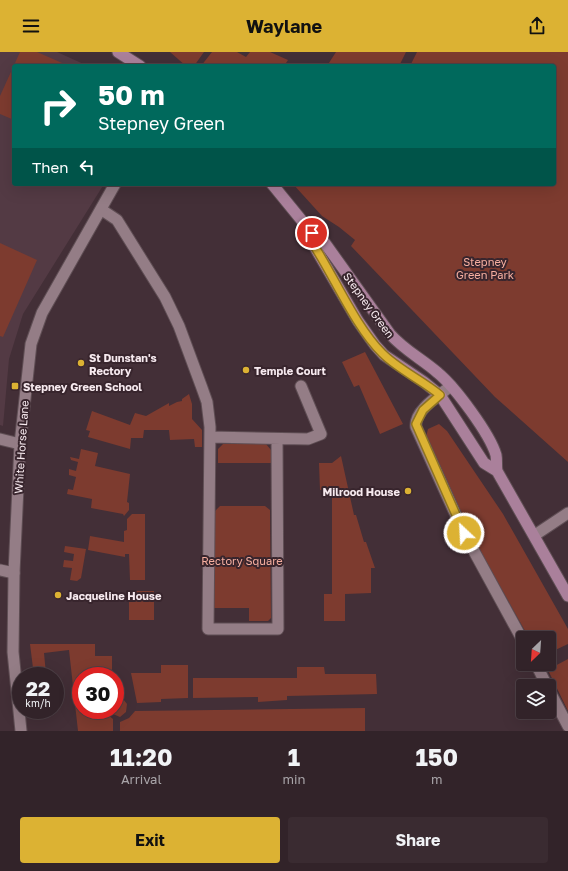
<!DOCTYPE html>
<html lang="en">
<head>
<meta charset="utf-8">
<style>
  body { margin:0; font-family:"Golos Text",sans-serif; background:#3a2b31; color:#f1f3f6; height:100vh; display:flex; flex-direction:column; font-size:15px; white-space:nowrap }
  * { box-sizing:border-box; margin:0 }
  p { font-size:13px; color:#a8a4a8 }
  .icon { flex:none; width:22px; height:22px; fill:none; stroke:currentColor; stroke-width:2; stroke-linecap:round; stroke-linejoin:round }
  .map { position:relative; height:679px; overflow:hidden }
  .drawer { display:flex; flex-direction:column; background:#322329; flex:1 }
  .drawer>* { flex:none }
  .guide { position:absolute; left:12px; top:12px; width:544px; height:122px; border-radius:4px; box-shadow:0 4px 16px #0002,0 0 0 1px #4d4046; background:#00695c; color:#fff; overflow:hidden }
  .needle { width:26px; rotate:205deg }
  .controls { position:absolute; left:516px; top:579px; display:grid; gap:8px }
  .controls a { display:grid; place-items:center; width:40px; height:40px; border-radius:4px; background:#322329; box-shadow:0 4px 16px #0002,0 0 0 1px #4d4046; font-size:20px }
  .speed { position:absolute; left:12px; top:615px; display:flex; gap:8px; font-size:20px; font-weight:700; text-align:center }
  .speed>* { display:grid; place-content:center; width:52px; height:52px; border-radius:50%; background:#322329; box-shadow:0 4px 16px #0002,0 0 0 1px #4d4046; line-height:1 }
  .speed small { font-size:10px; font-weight:400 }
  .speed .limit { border:6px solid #d22; background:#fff; color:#111 }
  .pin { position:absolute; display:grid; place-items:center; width:34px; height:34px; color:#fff; margin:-17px; border:2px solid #fff; border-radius:50%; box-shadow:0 1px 4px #0007 }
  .me { position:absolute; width:44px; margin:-22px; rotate:335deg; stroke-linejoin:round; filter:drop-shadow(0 0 3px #0008) }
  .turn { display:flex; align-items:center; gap:14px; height:84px; padding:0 20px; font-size:18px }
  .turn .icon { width:52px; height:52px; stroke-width:2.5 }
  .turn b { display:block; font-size:28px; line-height:34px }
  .then { display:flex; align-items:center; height:38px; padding:0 20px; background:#0003; gap:8px; font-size:15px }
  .eta { display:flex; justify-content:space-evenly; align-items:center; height:68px; text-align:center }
  .eta b { font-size:24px; font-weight:700; line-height:28px }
  .button { display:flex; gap:8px; margin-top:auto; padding:8px 20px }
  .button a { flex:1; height:46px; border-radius:4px; background:#dcb233; color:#111; font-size:16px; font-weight:700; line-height:46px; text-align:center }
  .button a+a { background:#3a2b31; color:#f1f3f6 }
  header { display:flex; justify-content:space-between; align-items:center; height:52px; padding:0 20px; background:#dcb233; color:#111; font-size:18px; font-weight:700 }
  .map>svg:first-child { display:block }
  .built { fill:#533a44 }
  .green { fill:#7d3b2f }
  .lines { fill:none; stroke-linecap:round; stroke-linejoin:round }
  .minor-casing { stroke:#5f4e54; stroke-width:13 }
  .tertiary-casing { stroke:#5f4e54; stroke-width:13 }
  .secondary-casing { stroke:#5f4e54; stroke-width:13 }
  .minor { stroke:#947d86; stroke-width:11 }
  .tertiary { stroke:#947d86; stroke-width:11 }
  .secondary { stroke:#aa809b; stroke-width:11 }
  .route-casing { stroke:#8f7421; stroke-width:10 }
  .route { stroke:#dcb233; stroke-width:7 }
  .poi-dot { fill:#dcb233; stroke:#38252d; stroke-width:1.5 }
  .labels { text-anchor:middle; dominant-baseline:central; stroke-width:4; stroke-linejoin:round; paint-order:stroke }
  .park-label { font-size:11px; fill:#f6ae9f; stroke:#38252d }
  .street-label { font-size:11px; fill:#f7eaef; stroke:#38252d }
  .poi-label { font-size:11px; font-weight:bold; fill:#f7eaef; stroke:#38252d; text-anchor:start }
</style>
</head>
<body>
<header><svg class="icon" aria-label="menu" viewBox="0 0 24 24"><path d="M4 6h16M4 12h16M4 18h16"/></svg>Waylane<svg class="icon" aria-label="share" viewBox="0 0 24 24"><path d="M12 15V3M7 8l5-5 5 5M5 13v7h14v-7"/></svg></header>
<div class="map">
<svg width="568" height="679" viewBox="0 0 568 679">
  <rect width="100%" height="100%" fill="#432f37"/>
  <path class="built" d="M0,0H57L88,14H14V132H104L23,262L9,307L3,374L0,373Z"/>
  <path class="green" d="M20,0H37L69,14H14V68L0,62V44Z
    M170,0H204L194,14H186Z
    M212,0H237L246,5L250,0H270L288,8L284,14H201Z
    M336,0H406L399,14H327Z
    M417,0H568V410L495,345L351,194L355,188L339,175L322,164L293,132H554V14H410Z
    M0,191L37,208L3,285L0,284Z
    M365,300L403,372L380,382L359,333L354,335L342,310Z
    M189,342L192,352V367L202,378V395H195L194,387L170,388L169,378H144L143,386H131L130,397L88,385L90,379L86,378L92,359L130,373L135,361L146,364L169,351V354L177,350L182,349V347Z
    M439,372L447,379L503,462L568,577V592L549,601V586H529L469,479L426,385L428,377Z
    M223,392H266L271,398V411H218V397Z
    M81,397L98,401L95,414L130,422L127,450L129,451V458L124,464L123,462L91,456L92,447L67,442L68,437L73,438L76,425L69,423V417L76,419L78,410L71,408L70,405L79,407Z
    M341,404L354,463H356L364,490H366L375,516H371V541L345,542V569H324V542H332V438H320L319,411H332Z
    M220,454H265L270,458L271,566L268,569H249V556H214V460Z
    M132,462H145V528H130L129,502H125V505L88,498L90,484L124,490V479L127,478V467Z
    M65,494L86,497L81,526L77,529L70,528L72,516L63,515L64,508L73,509L74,502L64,500Z
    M129,539H154V568H129Z
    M30,592H95V604H112V617L109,624H81V658H102L113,667V679H78L69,598L44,601L46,622L34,624Z
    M568,607V659L549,620L551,616Z
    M161,613H188V646L161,647V650L137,651L131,621H161Z
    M297,615H324L325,622H376L377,642L287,644V648L258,650V645L193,646V626H297Z
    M115,641L120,643L127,652L126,660L120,665L113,662L109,658H115Z
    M365,656V679H120V670L129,666L135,659Z"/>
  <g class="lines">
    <g class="minor-casing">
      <path id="minor" d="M102,158L117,168L165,245L179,274L202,336L207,350L210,375L208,577H278L277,387
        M451,334C440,343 414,358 416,375L464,481L523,589
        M210,385L308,387L321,382L301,334
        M0,387L20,392
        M535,483L568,461
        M0,518L14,521
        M536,612L547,634
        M549,638L568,674"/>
    </g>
    <g class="tertiary-casing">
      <path id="tertiary" d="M21,679L13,600L14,521L20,392L31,292L42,261L115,132"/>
    </g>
    <g class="secondary-casing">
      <path id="secondary" d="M118,0L140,14
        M272,132L312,181L322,187L390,282C404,298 422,307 438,321C455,335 490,382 496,403C497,408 496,414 497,419
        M312,181L313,192L358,269L375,293L384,303L424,330L440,343L484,411L497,419L568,544"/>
    </g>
    <use href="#minor" class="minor"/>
    <use href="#tertiary" class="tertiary"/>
    <use href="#secondary" class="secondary"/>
  </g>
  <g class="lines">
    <g class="route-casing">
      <path id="route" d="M312,181L313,192C335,226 355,274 382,301C399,318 422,328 440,343L423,358L416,372L464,481"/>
    </g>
    <use href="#route" class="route"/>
  </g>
  <g class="poi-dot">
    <circle cx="81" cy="311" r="4"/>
    <circle cx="246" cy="318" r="4"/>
    <rect x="11" y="330" width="8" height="8" rx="2"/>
    <circle cx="408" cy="439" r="4"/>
    <circle cx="58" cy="543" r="4"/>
  </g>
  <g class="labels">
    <g class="park-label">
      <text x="485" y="209">Stepney<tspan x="485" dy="13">Green Park</tspan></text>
      <text x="242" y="508">Rectory Square</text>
    </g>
    <g class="street-label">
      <text transform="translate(369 253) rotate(54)">Stepney Green</text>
      <text transform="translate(21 395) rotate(-86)">White Horse Lane</text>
    </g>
    <g class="poi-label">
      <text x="89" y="305">St Dunstan's<tspan x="89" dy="13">Rectory</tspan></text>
      <text x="254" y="318">Temple Court</text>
      <text x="23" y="334">Stepney Green School</text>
      <text x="400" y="439" text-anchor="end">Milrood House</text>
      <text x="66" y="543">Jacqueline House</text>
    </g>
  </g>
</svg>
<div class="controls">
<a><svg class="needle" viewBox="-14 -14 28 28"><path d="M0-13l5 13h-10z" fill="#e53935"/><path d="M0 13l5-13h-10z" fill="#a8a4a8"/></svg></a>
<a><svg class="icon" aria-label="layers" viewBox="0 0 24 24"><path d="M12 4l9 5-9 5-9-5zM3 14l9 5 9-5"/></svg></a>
</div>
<div class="speed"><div>22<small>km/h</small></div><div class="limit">30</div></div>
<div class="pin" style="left:312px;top:181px;background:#d93025"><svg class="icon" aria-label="arrive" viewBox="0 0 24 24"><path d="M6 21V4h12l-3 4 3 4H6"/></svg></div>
<svg class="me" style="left:464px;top:481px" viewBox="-20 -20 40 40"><circle r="17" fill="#dcb233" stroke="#fff" stroke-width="3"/><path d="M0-11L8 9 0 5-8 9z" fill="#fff"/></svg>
<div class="guide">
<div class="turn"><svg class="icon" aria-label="right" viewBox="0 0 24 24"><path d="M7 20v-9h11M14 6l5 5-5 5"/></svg><div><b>50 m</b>Stepney Green</div></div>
<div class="then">Then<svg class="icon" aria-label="left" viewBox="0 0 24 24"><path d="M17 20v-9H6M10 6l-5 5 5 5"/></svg></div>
</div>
</div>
<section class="drawer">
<div class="eta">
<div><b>11:20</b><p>Arrival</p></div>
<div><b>1</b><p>min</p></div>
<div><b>150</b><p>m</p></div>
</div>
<div class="button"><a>Exit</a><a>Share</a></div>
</section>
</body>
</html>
